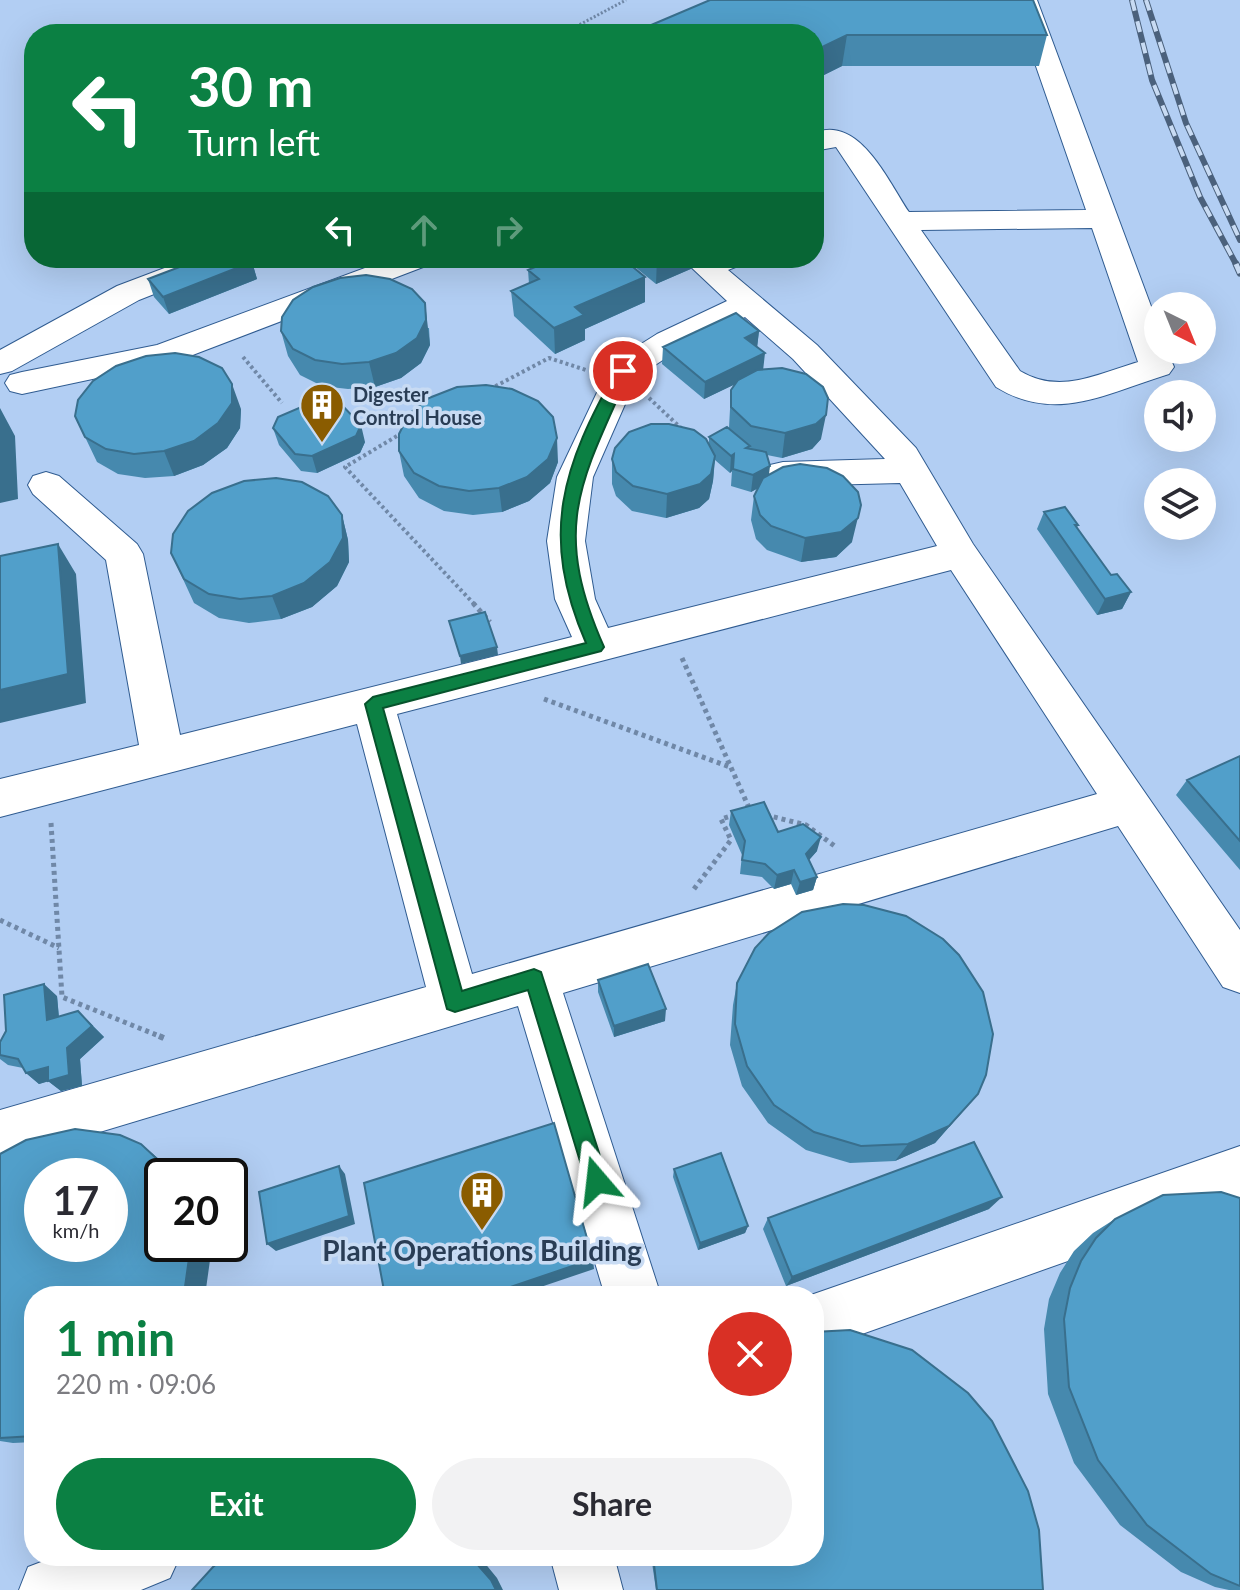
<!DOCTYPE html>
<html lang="en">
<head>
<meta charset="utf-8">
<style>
  body { margin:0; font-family:Lato,sans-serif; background:#f2f2f3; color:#2b2b33; height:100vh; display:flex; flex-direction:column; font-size:30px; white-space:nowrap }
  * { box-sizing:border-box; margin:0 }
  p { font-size:26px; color:#7c7c81 }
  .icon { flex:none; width:44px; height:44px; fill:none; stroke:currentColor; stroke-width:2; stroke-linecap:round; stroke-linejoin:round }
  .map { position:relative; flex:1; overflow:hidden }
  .panel { position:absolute; left:24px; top:1286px; width:800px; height:280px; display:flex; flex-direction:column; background:#fff; border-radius:32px; box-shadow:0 8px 32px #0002 }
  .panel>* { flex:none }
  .hud { position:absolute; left:24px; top:24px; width:800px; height:244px; border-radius:32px; box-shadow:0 8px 32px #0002; background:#0b8043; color:#fff; overflow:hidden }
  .needle { width:52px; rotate:137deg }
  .fabs { position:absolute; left:1144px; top:292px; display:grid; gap:16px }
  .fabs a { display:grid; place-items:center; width:72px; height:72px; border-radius:50%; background:#fff; box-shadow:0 8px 32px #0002; font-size:40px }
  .speed { position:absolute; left:24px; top:1158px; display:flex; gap:16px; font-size:40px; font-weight:700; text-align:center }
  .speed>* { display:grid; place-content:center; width:104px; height:104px; border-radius:50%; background:#fff; box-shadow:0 8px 32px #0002; line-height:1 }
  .speed small { font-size:20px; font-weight:400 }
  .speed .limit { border:4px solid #111; border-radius:12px; background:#fff; color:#111 }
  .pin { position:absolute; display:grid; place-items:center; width:68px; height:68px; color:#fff; margin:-34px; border:4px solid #fff; border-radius:50%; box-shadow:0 2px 8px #0007 }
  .me { position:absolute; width:88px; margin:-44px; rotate:343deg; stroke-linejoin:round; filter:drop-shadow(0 0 6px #0008) }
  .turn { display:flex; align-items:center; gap:28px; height:168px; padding:0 32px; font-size:36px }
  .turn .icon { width:104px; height:104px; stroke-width:2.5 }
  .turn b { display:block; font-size:56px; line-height:68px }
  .lanes { display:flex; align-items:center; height:76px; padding:0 32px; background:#0003; justify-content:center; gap:40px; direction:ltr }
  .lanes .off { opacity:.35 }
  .round { display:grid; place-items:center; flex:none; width:84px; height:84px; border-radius:42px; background:#f2f2f3 }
  .headline { display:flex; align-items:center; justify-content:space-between; height:136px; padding:0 32px }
  h1 { font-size:48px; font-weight:700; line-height:60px; color:#0b8043 }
  .primary-button { display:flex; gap:16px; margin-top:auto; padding:16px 32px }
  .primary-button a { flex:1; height:92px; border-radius:48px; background:#0b8043; color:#fff; font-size:32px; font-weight:700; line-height:92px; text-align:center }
  .primary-button a+a { background:#f2f2f3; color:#2b2b33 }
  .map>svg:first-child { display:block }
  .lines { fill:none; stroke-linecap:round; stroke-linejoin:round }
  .minor-casing { stroke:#305c91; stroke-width:2 }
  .path-far3 { stroke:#7088a7; stroke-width:3; stroke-dasharray:2 2; stroke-linecap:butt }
  .path-far2 { stroke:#7088a7; stroke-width:4; stroke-dasharray:3 3; stroke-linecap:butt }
  .path-far1 { stroke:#7088a7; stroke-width:5; stroke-dasharray:4 4; stroke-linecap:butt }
  .path { stroke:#7088a7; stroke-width:6; stroke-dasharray:5 5; stroke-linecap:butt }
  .minor { fill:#fff; fill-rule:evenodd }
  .rail-far1-casing { stroke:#4b617c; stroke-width:6 }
  .rail-casing { stroke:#4b617c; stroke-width:7 }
  .rail-far1 { stroke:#c8dbf3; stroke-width:4; stroke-dasharray:11; stroke-linecap:butt }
  .rail { stroke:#c8dbf3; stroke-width:5; stroke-dasharray:14; stroke-linecap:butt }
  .wall { fill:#4689ae }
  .shaded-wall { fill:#396f8d }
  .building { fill:#519fca; stroke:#396f8d; stroke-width:2; fill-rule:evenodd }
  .route { fill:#0b8043; stroke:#07532c; stroke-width:2 }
  .labels { text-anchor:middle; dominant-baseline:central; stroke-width:7; stroke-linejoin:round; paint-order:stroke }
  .far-poi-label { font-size:20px; font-weight:bold; fill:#293d55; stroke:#c8dbf3; text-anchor:start }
  .near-poi-label { font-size:28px; font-weight:bold; fill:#293d55; stroke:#c8dbf3 }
</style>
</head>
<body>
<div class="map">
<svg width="1240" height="1590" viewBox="0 0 1240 1590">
  <rect width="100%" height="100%" fill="#b2cef3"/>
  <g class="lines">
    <g class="minor-casing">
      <path id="minor" d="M1013,0H1037L1158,325V350H1167L1174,367L1169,374C1107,393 1056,424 996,387L836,147L814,151V133C859,114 888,181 909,212L1086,210ZM1092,228L1138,362C1097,374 1060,395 1020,371L921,230Z
        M191,258H234L230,264L139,300L12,371L0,374V350L117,286Z
        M392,258H435L431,264L177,361L22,394L10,391L5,383L10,375L22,372L157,345Z
        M705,258H747L743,264L728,270L817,345L916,448L973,544L1240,930V993L1223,987L1118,826L563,993L661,1296H605L518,1006L0,1162V1110L426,987L357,724L0,817V779L139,745L106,560L33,494L28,485L33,476L46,472L59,476L137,544L143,554L180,735L572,637L555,599L547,541L557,477L611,363L657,334L727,301L692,268ZM745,317L793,359L885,459L783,462L770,465L765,474L770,483L783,486L900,483L937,546L608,628L595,599L585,541L593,477L637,377L681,348ZM951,570L1097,794L472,974L397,714Z
        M1240,1146V1200L814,1351V1296H808Z
        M57,1556H180L170,1578L141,1590H19L28,1567Z
        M550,1556H614L623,1590H559Z"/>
    </g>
    <path class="path-far3" d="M562,34L626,0"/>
    <path class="path-far2" d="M243,357L282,403
      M490,389L549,358L586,370
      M649,398L683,430
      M402,433L345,467L475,605"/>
    <path class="path-far1" d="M473,603L490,622
      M682,658L750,810
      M544,699L730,767
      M766,815L806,825L836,847
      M51,823L62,997L164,1038
      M694,889L731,840L721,819L734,815
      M0,920L59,948"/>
    <path class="path" d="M159,1036L166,1039"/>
    <use href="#minor" class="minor"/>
    <g class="rail-far1-casing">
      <path id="rail-far1" d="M1132,0L1152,80L1200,197L1237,266
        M1146,0L1186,123L1240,240"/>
    </g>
    <g class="rail-casing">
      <path id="rail" d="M1236,264L1240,273"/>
    </g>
    <use href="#rail-far1" class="rail-far1"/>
    <use href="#rail" class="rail"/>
  </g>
  <path class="wall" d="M814,34L1047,35L1039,66H842L814,80Z
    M624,258H716L656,284Z
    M252,262L257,279L169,314L154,297L148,279Z
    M528,270L645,277V302L585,329V340L555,354L514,316L511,291L529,284Z
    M429,328L430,345L421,363L401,378L375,387L348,389L322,386L300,375L288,356L281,331Z
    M759,331L757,347L763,370L821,439L812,449L782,458L767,455L769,475L852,542L836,557L801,562L767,550L756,539L751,520L754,496L758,488L751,492L731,486L732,471L730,473L715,460L713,481L709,499L699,508L666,518L632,511L616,496L612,484V459L709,443V437L729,428L731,390L735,384L704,399L662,364L663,347Z
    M241,409L240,428L227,448L203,465L174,476L145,478L118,474L97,462L75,416Z
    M273,428L365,442L360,453L317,473L301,471L279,445Z
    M399,451L558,462L550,483L529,501L502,512L473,515L444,511L419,498L404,476Z
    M1044,512L1078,525L1077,528L1111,575L1131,592L1122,609L1097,615L1037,529Z
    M342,515L348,540L349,562L337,586L312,607L281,619L249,623L219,618L194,603L171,553Z
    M1240,756V870L1176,795L1187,780Z
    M731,811L778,832L817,851L809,860L817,877L813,890L796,895L791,884L774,889L762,877L740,874L742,855L729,825Z
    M598,980L665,1021L614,1037L598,992Z
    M737,983L978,1094L935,1143L895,1161L850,1163L806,1150L768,1123L742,1086L730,1045L733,1005Z
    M57,996L59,1017L90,1023L104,1037L80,1059L82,1086L61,1091L48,1081L39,1084L26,1073L23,1068L8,1065L0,1059V1042Z
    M141,1144L161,1161L211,1253L34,1296V1442L13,1443L0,1441V1154Z
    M674,1169L748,1226L745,1233L698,1250L673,1177Z
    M1240,1198V1590H1229L1215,1587L1181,1572L1120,1525L1074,1463L1048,1394L1044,1329L1049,1299L1060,1273L1074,1251L1093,1233L1115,1219Z
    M989,1209L786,1286L763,1229L768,1218Z
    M651,1556H814L1043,1590H656Z"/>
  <path class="shaded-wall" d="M847,35L842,66L814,80V51Z
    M287,258H307L289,265Z
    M657,258H716L656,284Z
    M252,262L257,279L169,314L163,297Z
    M645,277V302L585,329V340L555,354L554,328L575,307Z
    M425,303L430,345L421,363L401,378L375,387L369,362Z
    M759,331L757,348L745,338Z
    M765,353L763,371L704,399L705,382Z
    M232,384L241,409L240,428L227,448L203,465L174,476L164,451Z
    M0,408L15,436L18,499L0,503Z
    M826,415L821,439L812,449L782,458L785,433Z
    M361,425L365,442L360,453L317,473L312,456Z
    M557,438L558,462L550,483L529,501L502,512L499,488Z
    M734,454L732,471L730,473L731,456Z
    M715,456L713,481L709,499L699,508L666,518L667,494Z
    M770,466L768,483L751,492L753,475Z
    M861,505L852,542L836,557L801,562L805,538Z
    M342,515L348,540L349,562L337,586L312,607L281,619L272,596Z
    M58,544L76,574L86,703L0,723V690Z
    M1131,592L1122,609L1097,615L1105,599Z
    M497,647L498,655L461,664L460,656Z
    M821,837L817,851L802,868L806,854Z
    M794,870L791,884L774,889L777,875Z
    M817,877L813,890L796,895L800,882Z
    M44,984L57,996L60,1031L47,1020Z
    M666,1009L665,1021L614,1037V1026Z
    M78,1011L104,1037L80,1059L82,1086L61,1091L48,1081L67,1048Z
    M48,1067L60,1078L39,1084L26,1073Z
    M978,1094L935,1143L895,1161L908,1144Z
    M141,1144L161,1161L177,1176H174Z
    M339,1166L345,1174L355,1224L276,1251L267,1244Z
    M1002,1197L989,1209L786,1286L792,1277Z
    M748,1226L745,1233L698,1250L700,1243Z
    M191,1244H209L211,1253L205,1296H183Z
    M593,1259L594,1269L514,1296H484Z
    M470,1556H479L497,1578L503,1590H496Z"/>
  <path class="building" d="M710,0H1033L1047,35H847L814,51V34H630Z
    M203,258H248L252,262L163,297L148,279Z
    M556,258H622L645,277L575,307L584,315L554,328L511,291L539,279L528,270Z
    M366,275L390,279L412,289L425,303L426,320L417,338L396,353L369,362L342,364L315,360L293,349L281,331L282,317L293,300L313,287L340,278Z
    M736,313L759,331L745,338L765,353L705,382L663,347Z
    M175,353L199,357L222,368L232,384V403L218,423L194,441L164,451L134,454L106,449L85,437L75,416L78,400L93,381L116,366L146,356Z
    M782,368L806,374L823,387L828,398L826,415L816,424L785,433L751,426L731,407V390L738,380L757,370Z
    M486,385L512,389L538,401L553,417L557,438L548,459L527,477L499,488L469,491L439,486L414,473L399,451V434L409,414L429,398L457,387Z
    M320,399L337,400L361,425L356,436L312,456L295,454L273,428L278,417Z
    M651,424H669L694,430L706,439L715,456L711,474L700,484L667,494L633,486L616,472L612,459L615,448L629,432Z
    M727,427L750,446L746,448L766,452L770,466L753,475L733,469L734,454L731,456L709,437Z
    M800,464L827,468L843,476L858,492L861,505L858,518L841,532L805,538L771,526L760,515L754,496L763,478L783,467Z
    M276,478L302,482L328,496L342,515L343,538L330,562L304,583L272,596L240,599L209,594L184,579L171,553L173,534L188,511L212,493L244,481Z
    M1065,507L1078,525H1075L1111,575L1117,574L1131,592L1105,599L1044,512Z
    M58,544L68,674L0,690V556Z
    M485,612L497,647L460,656L449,621Z
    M1240,756V841L1187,780Z
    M764,802L778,832L803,824L821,837L806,854L817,877L800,882L794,870L777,875L765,864L742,860L745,841L731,811Z
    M843,904L864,905L906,916L943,939L959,955L983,992L993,1034L986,1075L978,1094L949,1126L908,1144L861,1146L814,1132L774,1105L747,1066L735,1024L737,983L755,948L769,933L802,912Z
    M648,964L666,1009L614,1026L598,980Z
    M44,984L47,1020L78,1011L92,1026L67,1048L69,1075L48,1081V1067L26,1073L18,1059L0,1055V1042L6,1031L4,995Z
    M554,1123L593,1259L484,1296H385L364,1183Z
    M75,1129L120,1135L141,1144L172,1173L174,1176H162V1244H191L184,1294L183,1296H34V1436L0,1438V1154L26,1140ZM42,1176H110V1244H42Z
    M974,1142L1002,1197L792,1277L768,1218Z
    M721,1153L748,1226L700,1243L674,1169Z
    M339,1166L349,1216L267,1244L259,1192Z
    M1221,1192L1240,1198V1586L1211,1574L1147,1525L1098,1460L1069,1387L1064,1319L1070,1288L1081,1261L1096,1238L1115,1219L1163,1195Z
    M850,1330L912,1350L968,1393L992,1421L1028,1491L1039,1530L1043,1590H657L653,1556H814V1332Z
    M226,1556H470L491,1580L496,1590H192L213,1567Z"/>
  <path class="route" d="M618,368L630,371C580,483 551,527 604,647L601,651L383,708L462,991L534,969L541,972L608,1181L605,1188L597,1192L589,1188L586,1181L528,990L455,1012L447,1009L365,704L373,697L586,643C539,535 562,466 618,368Z"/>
  <defs>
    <g id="building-pin" transform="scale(2.3)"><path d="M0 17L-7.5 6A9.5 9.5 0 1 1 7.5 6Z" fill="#8a5c00" stroke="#c8dbf3"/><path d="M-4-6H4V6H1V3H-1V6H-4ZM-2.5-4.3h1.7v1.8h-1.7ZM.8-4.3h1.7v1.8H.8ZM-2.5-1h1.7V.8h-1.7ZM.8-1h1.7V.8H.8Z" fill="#fff"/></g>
  </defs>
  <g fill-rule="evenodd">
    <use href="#building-pin" x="322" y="405"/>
    <use href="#building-pin" x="482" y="1193"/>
  </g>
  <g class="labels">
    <g class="far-poi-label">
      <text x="353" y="394">Digester<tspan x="353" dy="23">Control House</tspan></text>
    </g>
    <g class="near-poi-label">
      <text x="482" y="1250">Plant Operations Building</text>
    </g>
  </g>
</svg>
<div class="fabs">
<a><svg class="needle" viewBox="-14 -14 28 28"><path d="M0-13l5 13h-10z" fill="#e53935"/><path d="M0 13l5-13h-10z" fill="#7c7c81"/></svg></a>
<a><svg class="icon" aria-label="sound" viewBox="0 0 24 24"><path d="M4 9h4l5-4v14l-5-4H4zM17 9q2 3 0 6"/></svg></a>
<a><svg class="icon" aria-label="layers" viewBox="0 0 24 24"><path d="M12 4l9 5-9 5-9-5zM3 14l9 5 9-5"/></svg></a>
</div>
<div class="speed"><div>17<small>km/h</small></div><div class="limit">20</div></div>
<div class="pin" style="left:623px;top:371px;background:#d93025"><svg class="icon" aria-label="arrive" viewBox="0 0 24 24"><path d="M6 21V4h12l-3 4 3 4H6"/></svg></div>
<svg class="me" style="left:597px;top:1181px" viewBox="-20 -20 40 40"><path d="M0-17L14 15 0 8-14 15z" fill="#0b8043" stroke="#fff" stroke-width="4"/></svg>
<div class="hud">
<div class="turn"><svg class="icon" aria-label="left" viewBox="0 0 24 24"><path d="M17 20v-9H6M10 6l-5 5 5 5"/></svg><div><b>30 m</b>Turn left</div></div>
<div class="lanes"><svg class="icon" aria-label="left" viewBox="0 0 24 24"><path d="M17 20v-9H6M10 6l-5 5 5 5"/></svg><svg class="icon off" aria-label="ahead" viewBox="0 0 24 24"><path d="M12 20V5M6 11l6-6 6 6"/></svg><svg class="icon off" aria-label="right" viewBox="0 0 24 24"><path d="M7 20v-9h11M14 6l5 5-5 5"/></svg></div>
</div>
<section class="panel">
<div class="headline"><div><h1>1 min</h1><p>220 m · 09:06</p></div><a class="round" style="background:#d93025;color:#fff"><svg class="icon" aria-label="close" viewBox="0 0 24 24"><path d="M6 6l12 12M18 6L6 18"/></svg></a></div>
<div class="primary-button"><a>Exit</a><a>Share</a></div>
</section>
</div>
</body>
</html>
